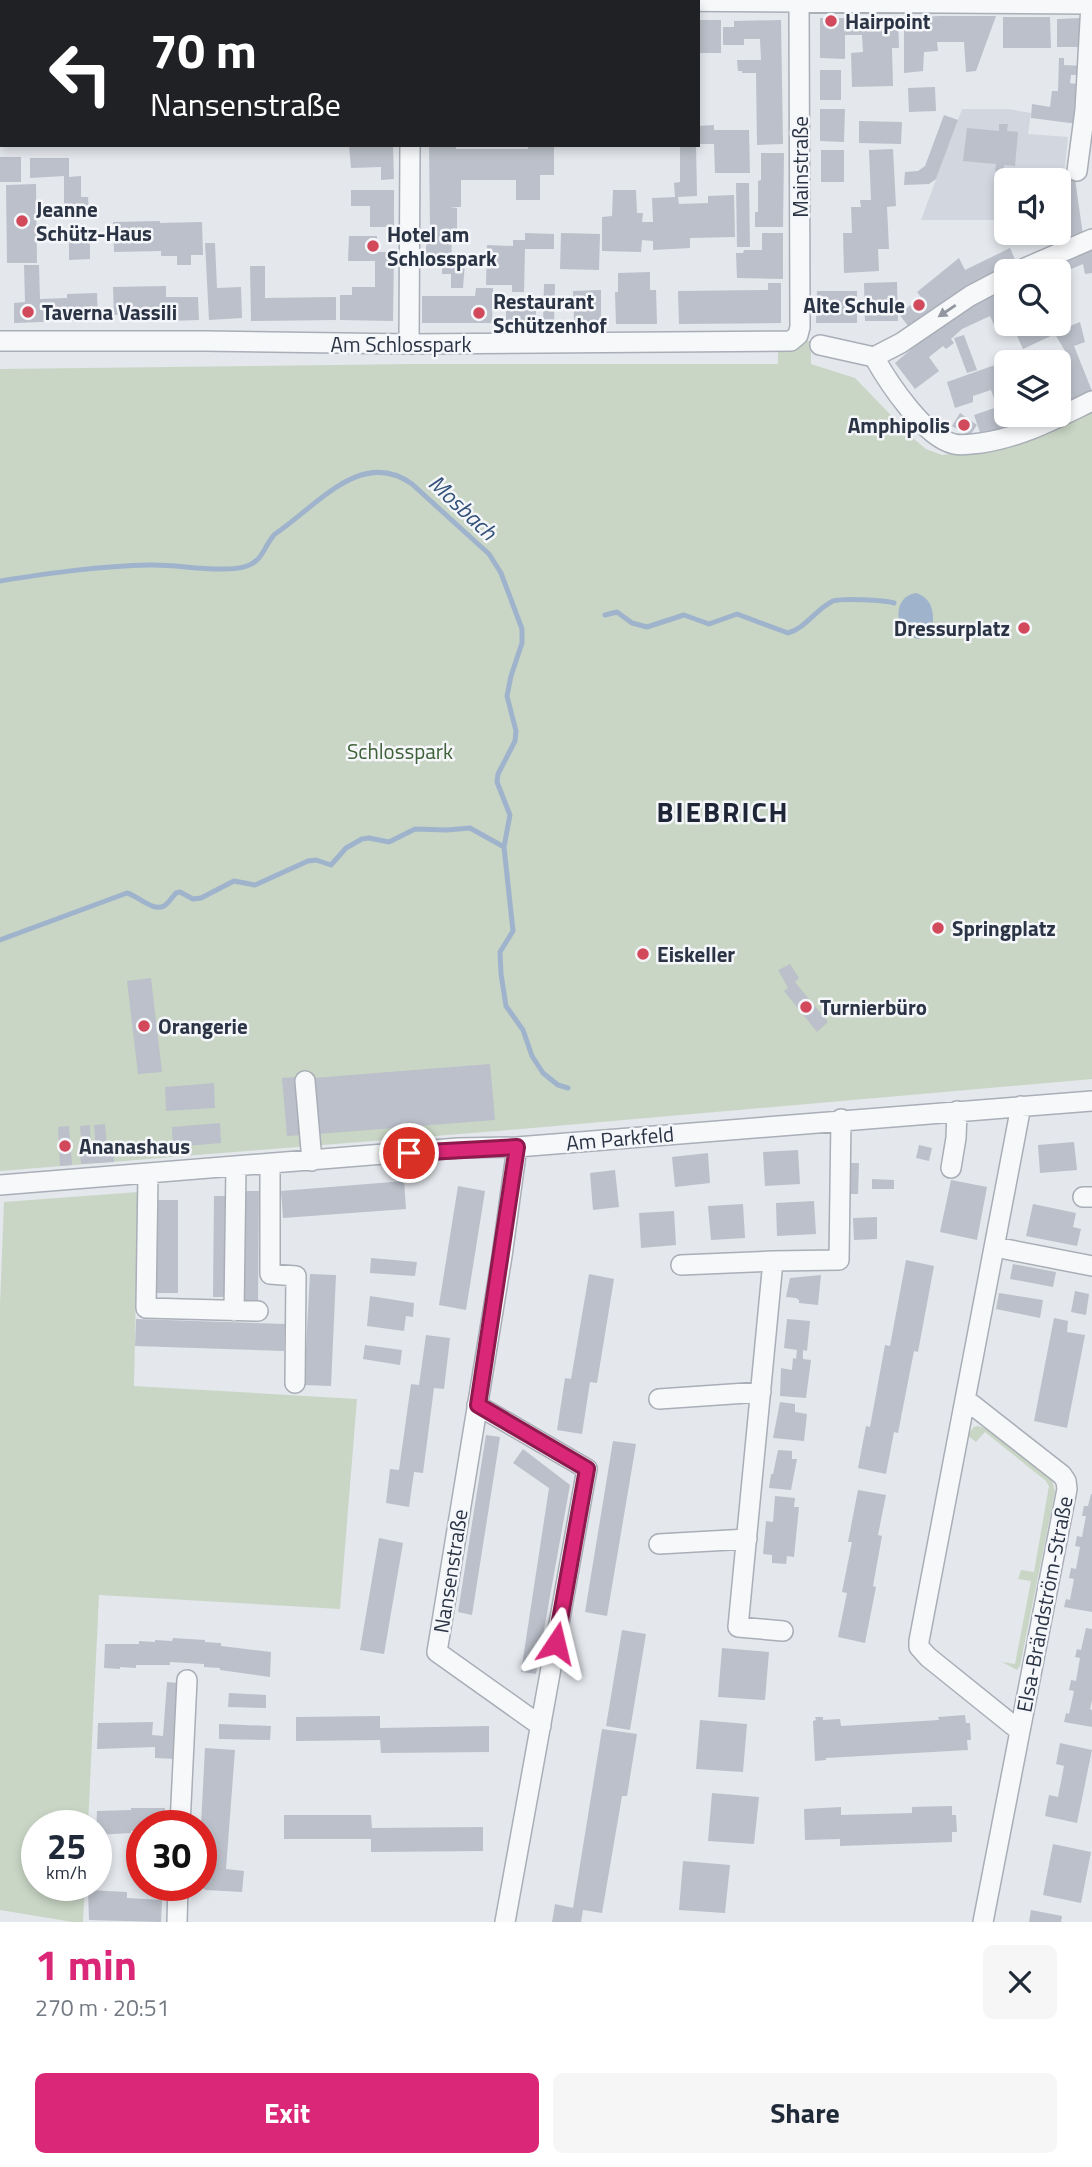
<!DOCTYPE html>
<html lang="en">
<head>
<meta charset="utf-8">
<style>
  body { margin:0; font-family:"Titillium Web",sans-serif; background:#f6f6f7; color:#1f2937; height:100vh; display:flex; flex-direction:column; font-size:26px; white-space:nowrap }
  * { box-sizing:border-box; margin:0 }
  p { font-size:23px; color:#747a83 }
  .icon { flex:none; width:38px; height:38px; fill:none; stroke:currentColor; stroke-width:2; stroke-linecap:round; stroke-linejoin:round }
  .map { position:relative; height:1922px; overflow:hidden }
  .side { display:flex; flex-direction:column; background:#fff; flex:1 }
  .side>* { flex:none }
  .hud { position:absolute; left:0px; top:0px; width:700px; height:147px; box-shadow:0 4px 10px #0003; background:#202124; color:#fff; overflow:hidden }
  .tools { position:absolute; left:994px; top:168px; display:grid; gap:14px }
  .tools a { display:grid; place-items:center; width:77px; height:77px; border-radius:10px; background:#fff; box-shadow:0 4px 10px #0003; font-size:35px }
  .speed { position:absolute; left:21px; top:1810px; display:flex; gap:14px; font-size:35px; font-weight:700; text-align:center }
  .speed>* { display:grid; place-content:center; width:91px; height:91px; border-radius:50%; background:#fff; box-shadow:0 4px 10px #0003; line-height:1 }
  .speed small { font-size:18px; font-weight:400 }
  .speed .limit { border:10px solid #d22; background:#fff; color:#111 }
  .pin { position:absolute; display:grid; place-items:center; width:60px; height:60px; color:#fff; margin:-30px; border:4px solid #fff; border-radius:50%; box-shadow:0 2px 7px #0007 }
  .me { position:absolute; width:77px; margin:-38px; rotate:10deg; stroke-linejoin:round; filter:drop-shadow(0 0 5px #0008) }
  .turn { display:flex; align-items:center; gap:24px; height:147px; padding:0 35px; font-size:32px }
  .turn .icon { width:91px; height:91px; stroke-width:2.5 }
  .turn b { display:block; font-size:49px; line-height:60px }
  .round { display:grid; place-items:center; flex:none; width:74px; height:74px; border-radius:10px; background:#f6f6f7 }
  .overview { display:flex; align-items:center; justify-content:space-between; height:119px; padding:0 35px }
  h1 { font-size:42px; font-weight:700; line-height:52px; color:#db2777 }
  .cta { display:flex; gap:14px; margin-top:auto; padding:14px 35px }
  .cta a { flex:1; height:80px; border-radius:10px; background:#db2777; color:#fff; font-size:28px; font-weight:700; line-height:80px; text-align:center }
  .cta a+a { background:#f6f6f7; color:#1f2937 }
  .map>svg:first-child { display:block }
  .built { fill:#d2d6de }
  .green { fill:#c9d6c5 }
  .water { fill:#9fb4cc }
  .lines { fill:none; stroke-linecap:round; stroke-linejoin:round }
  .stream { stroke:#9fb4cc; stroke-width:5 }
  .building { fill:#bbc0ca }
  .minor-casing { stroke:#a9aeb7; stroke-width:22 }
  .minor { stroke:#f7f8fa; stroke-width:19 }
  .oneway { fill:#9196a0 }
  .route-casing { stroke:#8e194d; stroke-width:18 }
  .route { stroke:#db2777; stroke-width:12 }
  .poi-dot { fill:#d1495b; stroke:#f4f6f9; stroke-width:2.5 }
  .labels { text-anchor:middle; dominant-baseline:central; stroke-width:5; stroke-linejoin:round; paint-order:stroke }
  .poi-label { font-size:21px; font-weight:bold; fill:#2b3445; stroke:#f4f6f9; text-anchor:start }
  .street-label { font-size:21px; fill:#2b3445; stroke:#f4f6f9 }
  .park-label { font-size:21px; fill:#3f6138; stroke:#f4f6f9 }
  .water-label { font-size:23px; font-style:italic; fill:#34527a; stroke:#f4f6f9 }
  .district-label { font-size:28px; font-weight:bold; letter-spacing:2px; fill:#1d2536; stroke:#f4f6f9 }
</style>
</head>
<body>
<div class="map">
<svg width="1092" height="1922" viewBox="0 0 1092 1922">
  <rect width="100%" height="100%" fill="#e4e7ec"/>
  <path class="built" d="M962,109H1008L1031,113L1028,134L1068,137L1064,176L1058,177L1054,180H1006V220H921Z"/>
  <path class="green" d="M805,341H811V364L855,378L914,439L926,449L942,455L1011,447L1092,410V1079L521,1129L0,1171V369L413,364H778V351L793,350Z
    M138,1192L134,1386L357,1399L340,1609L99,1595L88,1825H37V1885H85L83,1922H73L0,1910V1305L4,1202Z
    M978,1426L985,1428L1052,1479L1055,1492L1020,1666L1017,1670L1002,1662L1015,1664L1031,1581L1018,1579L1021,1570L1034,1572L1049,1486L1046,1481L985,1432L976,1442L967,1435L974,1427Z"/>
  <path class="water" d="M916,593C932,598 935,613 932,629L921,639C895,639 889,597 916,593Z"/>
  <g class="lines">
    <path class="stream" d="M0,581C50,573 99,566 150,565C177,564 224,574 247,566C264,560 264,545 275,534C316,507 361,447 412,484L489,554L501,573L522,629V643L511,676L507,696L516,731L515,741L498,774L497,782L510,815L504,847L513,931L500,952L501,974L506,1006L523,1030L532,1056L543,1073L558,1085L568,1088
      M605,615L617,612L632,623L647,627L684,615L709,624L737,614L788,633C806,628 816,609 833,601C842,598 884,600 894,603
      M0,940L127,893C138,896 153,912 164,906C169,903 172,897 176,893L180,892L193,899L201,898L234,881L255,885L308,861L316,860L331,865L346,848L362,839L369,838L389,842L415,829L447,830L470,828L504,847"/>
  </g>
  <path class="building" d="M940,16H996L976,71L966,72L964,42H937L938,51L924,52L923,71L904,73V18Z
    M1003,17H1050L1051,48H1003Z
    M820,18H898L899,48H892L893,86L852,87L851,53L863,52L862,35H845V59L820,58Z
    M1081,18V47H1057V19Z
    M698,20H721V53H698Z
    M781,20L783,144L757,145L756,73H742V71H738L737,60H761L760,39H744V45H723V27H734V21Z
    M1059,58H1064V65L1084,66V75H1071L1070,83L1083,85L1082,95L1076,94L1074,109L1079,110L1078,124L1031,118L1032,104L1050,107L1052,91H1058Z
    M820,70H841V100H820Z
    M935,87L936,111L909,112L908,88Z
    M820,109H845L844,142L820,141Z
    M944,115L958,120L936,179L929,184L904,185L905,172L918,171L925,166Z
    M859,121L902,122L901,144L859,143Z
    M999,124H1008L1007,131L1018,132L1015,166L1004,165V171H995L996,164L963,161L967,128L999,131Z
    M714,125V130H749L750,173H715L714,144H698V126Z
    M349,145H393L394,179L381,180V167L351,168Z
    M429,145H456V149H528V145H554V175H540V200H516V180H461V207H450L457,208V229H451L452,262H465L463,288H451V274H442V262H426V229H430Z
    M680,145H696L697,196L678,197L679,204L708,203V196L734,195L735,237L690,238V248L653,250V241L642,240L641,252L602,251V217L612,216L613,190H636L637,213H643L642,222H653L652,198L675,197L674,183L680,182Z
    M893,149L896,206L887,207L889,249H878L879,271L844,273L843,233H852L851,207H861L860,200H871L869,150Z
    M821,150H844V182H821Z
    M761,153H784L783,227H755V212H758V181L761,180Z
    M0,157H21V182H0Z
    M30,158H69V177L81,176V197H88L89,211H64V176L30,178Z
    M1075,179L1083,235L1049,245L1045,233H1059V214L1069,211L1068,202L1059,204V181Z
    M736,183H749L750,247H737Z
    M36,184L37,263H7L6,185Z
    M351,190H394V227H370V206H351Z
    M160,221V223L202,222L203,255H191V265H177V256H161V251L114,252L113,222Z
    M69,230L90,231V259L69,260Z
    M525,233L554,234V249H525L524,292H512V285H486L487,245L513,246V240H525Z
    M561,233L600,234L599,270L560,269Z
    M762,233H783V279L737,278L736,253H743L744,250H762Z
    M349,236H377V252H394L393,321L340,320V295H352V287H375V261H348Z
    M205,243H215L217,288L241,287L242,318L209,320Z
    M1092,247V273L1085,274L1083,264L1059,274V271H1042L1040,268Z
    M1010,248L1017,264L913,327L908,326L899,314L921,297L917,292L959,258L965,270Z
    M24,265H39L40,299L67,298V294L97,293L98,320L14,323V303L25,302Z
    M250,266H265V298L336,297V320L251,321Z
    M650,272V290H656L657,324H616L615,292H618V273Z
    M897,282L898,321H865L864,283Z
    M768,283H781V323L679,324L678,291L768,290Z
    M544,284H555L554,323H543Z
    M166,286V297H198L199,320L166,321V314L114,315L113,287Z
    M1006,287V324H1026L1029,331L1037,327L1036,324H1059V293L1070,326L1080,322L1085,342L1074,346L1092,391L1059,407V385L1067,380L1057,354L1065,351L1055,334L1023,349L1012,325L997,332L990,316L962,329L951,339L954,343L946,349L943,346L929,357L939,371L915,389L895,363L954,313Z
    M476,288H493L492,323H422V296H475Z
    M601,290V322H574L573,291Z
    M817,291H857V323H816Z
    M506,302H536V323H506Z
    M964,335L977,370L967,373L954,338Z
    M995,365L1006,397L995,401L991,390L973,396V402L955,408L947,382Z
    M1006,404V415H1043L982,438L974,415Z
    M960,413L977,425L969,437L952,426Z
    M790,964L799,978L795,982L828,1022L817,1032L784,991L788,988L778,970Z
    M151,978L162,1072L138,1074L127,981Z
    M490,1064L495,1120L318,1134L313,1078Z
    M297,1077L302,1135L287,1136L282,1078Z
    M214,1083L215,1108L166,1111L165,1087Z
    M220,1123L221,1143L173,1147L172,1127Z
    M105,1124L107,1146H104L105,1150L96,1151L94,1125Z
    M90,1125L91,1151L82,1152L80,1126Z
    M69,1126L72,1165L60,1166L58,1127Z
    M1074,1142L1077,1170L1040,1173L1038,1145Z
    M919,1145L932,1148L929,1161L916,1158Z
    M114,1149V1162L81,1164L80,1154L107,1152V1150Z
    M798,1150L800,1184L765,1186L763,1152Z
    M708,1153L710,1183L675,1187L672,1157Z
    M846,1163H859L858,1194H846Z
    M615,1170L619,1207L593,1210L590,1173Z
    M872,1179L894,1180V1189H872Z
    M951,1180L987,1187L977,1240L940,1232Z
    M404,1181L406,1209L283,1218L281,1191Z
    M458,1186L485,1191L466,1310L439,1305Z
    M245,1191H259L258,1300H245Z
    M214,1196H225L224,1297H213Z
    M152,1200H178V1293H152Z
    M814,1201L816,1234L777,1236L776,1203Z
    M743,1204L745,1238L711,1240L708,1206Z
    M1033,1204L1076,1213L1073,1227L1081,1229L1077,1246L1026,1236Z
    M674,1211L676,1245L641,1248L639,1213Z
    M877,1217V1239L854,1240L853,1218Z
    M371,1258L417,1262L415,1276L370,1273Z
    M906,1260L934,1266L918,1352L914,1351L898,1433L894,1432L886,1474L858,1468L866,1426L870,1427L885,1345L890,1346Z
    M1013,1264L1056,1272L1053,1287L1010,1279Z
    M310,1274L336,1275L331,1386L304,1385Z
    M589,1274L614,1279L597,1383L590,1382L582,1434L557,1430L565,1378L571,1379Z
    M821,1275L818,1305L799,1303V1300L796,1298L786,1297L790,1278Z
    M1075,1291L1089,1294L1086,1315L1071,1312Z
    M999,1293L1043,1300L1040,1318L996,1309Z
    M370,1296L414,1303L413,1317L406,1316L404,1331L367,1326Z
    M1054,1318L1068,1321L1067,1332L1085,1335L1067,1428L1034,1421Z
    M136,1319L285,1324L284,1351L135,1346Z
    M787,1319L810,1321L807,1351L803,1350V1359L811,1360L806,1398L780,1396L781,1368L792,1370L793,1358L796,1359L797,1350L784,1348Z
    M426,1335L450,1338L444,1389L434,1388L423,1473L414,1472L409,1507L386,1503L390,1469L399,1470L411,1384L419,1385Z
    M365,1345L402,1350L400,1365L363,1359Z
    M780,1402L795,1404V1412L807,1414L804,1441L773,1438Z
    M486,1435L500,1437L472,1615L458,1612Z
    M613,1441L636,1444L607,1616L585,1612Z
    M523,1449L570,1485L536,1674L521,1672L549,1488L513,1463Z
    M778,1450L792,1451V1459H797L791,1490L769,1488L771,1474H773Z
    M858,1490L886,1495L878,1535L882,1536L873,1586L876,1587L865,1643L838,1637L847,1593L842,1592L852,1542H848Z
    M1091,1494H1092V1612L1064,1607L1066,1599L1070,1600L1074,1579L1069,1578L1071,1568L1076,1569L1080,1547L1075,1546L1077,1536L1082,1537L1086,1516H1082L1084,1506H1088Z
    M775,1496L795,1498L794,1507H799L794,1557L787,1556L786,1564L772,1563V1555L763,1554L766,1521L773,1522Z
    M379,1538L403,1543L384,1654L360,1650Z
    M1086,1628L1092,1629V1700L1090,1709L1092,1710V1727L1064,1722L1066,1713L1069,1714L1074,1691L1069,1690L1071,1680L1076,1681L1080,1658L1075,1657L1077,1649L1081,1650Z
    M622,1630L646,1634L630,1730L606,1726Z
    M173,1638L205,1640V1642L221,1643V1646L271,1652L270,1677L220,1670V1668L204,1667V1664L170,1662V1665H136V1668L120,1667V1669L104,1668L105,1644H139V1641L155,1642V1640L172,1641Z
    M722,1648L769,1652L765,1700L718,1697Z
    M167,1682L179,1683L176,1759L155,1758V1747L97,1749L98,1723L153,1722L152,1735L163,1736Z
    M229,1693L266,1695V1708L228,1707Z
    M965,1715L966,1723H970L971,1740H967L968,1750L826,1758V1760L815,1761L813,1721L816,1720L815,1717H823V1720L840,1719L841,1726L939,1720L938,1717Z
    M380,1716V1728L489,1726V1752L381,1753L380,1740L296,1741V1717Z
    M700,1720L747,1724L743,1772L696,1769Z
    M219,1724L271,1726L270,1740L219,1739Z
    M602,1729L637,1734L627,1796H622L602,1913L583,1910L581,1922H552L555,1904L573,1908Z
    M1060,1743L1092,1750L1077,1823L1045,1816L1049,1795L1058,1797L1064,1766L1056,1764Z
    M205,1748L235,1750L226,1869L244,1871L242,1892L206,1890L198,1885H201V1825Z
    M712,1793L759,1797L754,1844L708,1841Z
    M952,1806V1815H956L957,1832H952V1842L840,1846V1839L805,1840L804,1809L841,1807V1815L912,1813V1807Z
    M131,1808H165V1825H142V1831H131V1833L96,1835L97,1811L131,1810Z
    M284,1815H371L372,1828L483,1827V1851L371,1852V1839H284Z
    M1053,1844L1091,1852L1081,1903L1043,1895Z
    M683,1861L730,1865L725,1913L679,1910Z
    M88,1890L127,1892V1898L162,1900L161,1922L89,1920Z
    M1031,1910L1062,1916L1061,1922H1029Z"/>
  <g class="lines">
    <g class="minor-casing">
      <path id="minor" d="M490,0L1092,4
        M94,2V0
        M163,2L382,0
        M411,2V0
        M0,3H2
        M1077,171L1085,110L1091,4
        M1018,271L1092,239
        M0,341H205L409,344L791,341L798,335L800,327L799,0
        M409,344L410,145
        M820,345L874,357C888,382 924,437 954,444C963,446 972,444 981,443C1022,437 1055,419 1092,401
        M874,357L901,343L970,296L1006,277
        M305,1081L312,1161
        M517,1147L502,1256L437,1652L541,1726
        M270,1164V1274L296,1276L295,1383
        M951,1168L956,1138L957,1111
        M148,1174L146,1308L258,1311
        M0,1185L458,1148L517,1147L1092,1101
        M1083,1197H1092
        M995,1247L1092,1266
        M681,1265L773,1261
        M234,1311L236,1167
        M659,1399L761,1392
        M965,1399L1062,1475L1066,1481L1067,1489L1020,1731
        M477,1405L587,1469L505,1922
        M659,1544L747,1539
        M783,1631L738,1627L773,1261L839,1260L841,1119
        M180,1825L187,1680
        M177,1922L178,1885
        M983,1922L1020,1731L928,1657L919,1647V1641L1021,1106"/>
    </g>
    <use href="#minor" class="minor"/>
  </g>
  <defs><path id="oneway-solid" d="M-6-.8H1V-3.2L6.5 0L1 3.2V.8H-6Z" transform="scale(1.75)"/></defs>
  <use class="oneway" href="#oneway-solid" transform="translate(947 311) rotate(146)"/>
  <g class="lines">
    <g class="route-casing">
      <path id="route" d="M409,1153L517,1147L478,1405L587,1469L556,1643"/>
    </g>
    <use href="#route" class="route"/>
  </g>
  <g class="poi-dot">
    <circle cx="831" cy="21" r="7"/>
    <circle cx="22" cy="221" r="7"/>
    <circle cx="373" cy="246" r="7"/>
    <circle cx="919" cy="305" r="7"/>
    <circle cx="28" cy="312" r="7"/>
    <circle cx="479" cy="313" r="7"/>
    <circle cx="964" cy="425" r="7"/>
    <circle cx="1024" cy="628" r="7"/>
    <circle cx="938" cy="928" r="7"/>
    <circle cx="643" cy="954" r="7"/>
    <circle cx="806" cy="1007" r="7"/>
    <circle cx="144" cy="1026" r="7"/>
    <circle cx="65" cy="1146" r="7"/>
  </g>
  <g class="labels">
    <g class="poi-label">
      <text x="845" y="21">Hairpoint</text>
      <text x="36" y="209">Jeanne<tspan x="36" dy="24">Schütz-Haus</tspan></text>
      <text x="387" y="234">Hotel am<tspan x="387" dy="24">Schlosspark</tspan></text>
      <text x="493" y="301">Restaurant<tspan x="493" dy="24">Schützenhof</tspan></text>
      <text x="905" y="305" text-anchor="end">Alte Schule</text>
      <text x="42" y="312">Taverna Vassili</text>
      <text x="950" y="425" text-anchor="end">Amphipolis</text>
      <text x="1010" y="628" text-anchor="end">Dressurplatz</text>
      <text x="952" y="928">Springplatz</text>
      <text x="657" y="954">Eiskeller</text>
      <text x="820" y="1007">Turnierbüro</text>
      <text x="158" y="1026">Orangerie</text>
      <text x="79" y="1146">Ananashaus</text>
    </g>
    <g class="street-label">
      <text transform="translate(800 167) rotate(-90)">Mainstraße</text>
      <text x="401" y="344">Am Schlosspark</text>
      <text transform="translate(620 1138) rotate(-5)">Am Parkfeld</text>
      <text transform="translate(450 1571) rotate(-81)">Nansenstraße</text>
      <text transform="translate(1044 1604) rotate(-79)">Elsa-Brändström-Straße</text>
    </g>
    <g class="park-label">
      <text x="400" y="751">Schlosspark</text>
    </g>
    <g class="water-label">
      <text transform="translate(463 507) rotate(43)">Mosbach</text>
    </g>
    <g class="district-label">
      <text x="723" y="811">BIEBRICH</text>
    </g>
  </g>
</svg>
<div class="tools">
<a><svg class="icon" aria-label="sound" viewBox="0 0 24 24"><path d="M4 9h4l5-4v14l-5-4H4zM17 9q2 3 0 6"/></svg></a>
<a><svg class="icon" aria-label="search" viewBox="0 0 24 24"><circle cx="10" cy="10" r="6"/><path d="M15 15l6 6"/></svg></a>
<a><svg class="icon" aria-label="layers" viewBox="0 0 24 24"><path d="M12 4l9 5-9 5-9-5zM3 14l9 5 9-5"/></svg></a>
</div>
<div class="speed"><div>25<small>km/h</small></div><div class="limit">30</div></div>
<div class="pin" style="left:409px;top:1153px;background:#d93025"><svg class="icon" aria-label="arrive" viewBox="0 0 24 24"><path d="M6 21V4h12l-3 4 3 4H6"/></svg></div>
<svg class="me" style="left:556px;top:1643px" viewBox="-20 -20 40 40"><path d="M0-17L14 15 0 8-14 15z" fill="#db2777" stroke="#fff" stroke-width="4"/></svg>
<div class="hud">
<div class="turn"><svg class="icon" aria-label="left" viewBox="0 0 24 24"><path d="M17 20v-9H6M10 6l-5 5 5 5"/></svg><div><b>70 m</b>Nansenstraße</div></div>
</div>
</div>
<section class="side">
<div class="overview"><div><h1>1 min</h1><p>270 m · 20:51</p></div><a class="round"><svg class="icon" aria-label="close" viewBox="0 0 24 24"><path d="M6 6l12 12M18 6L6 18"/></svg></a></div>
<div class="cta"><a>Exit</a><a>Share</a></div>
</section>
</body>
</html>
